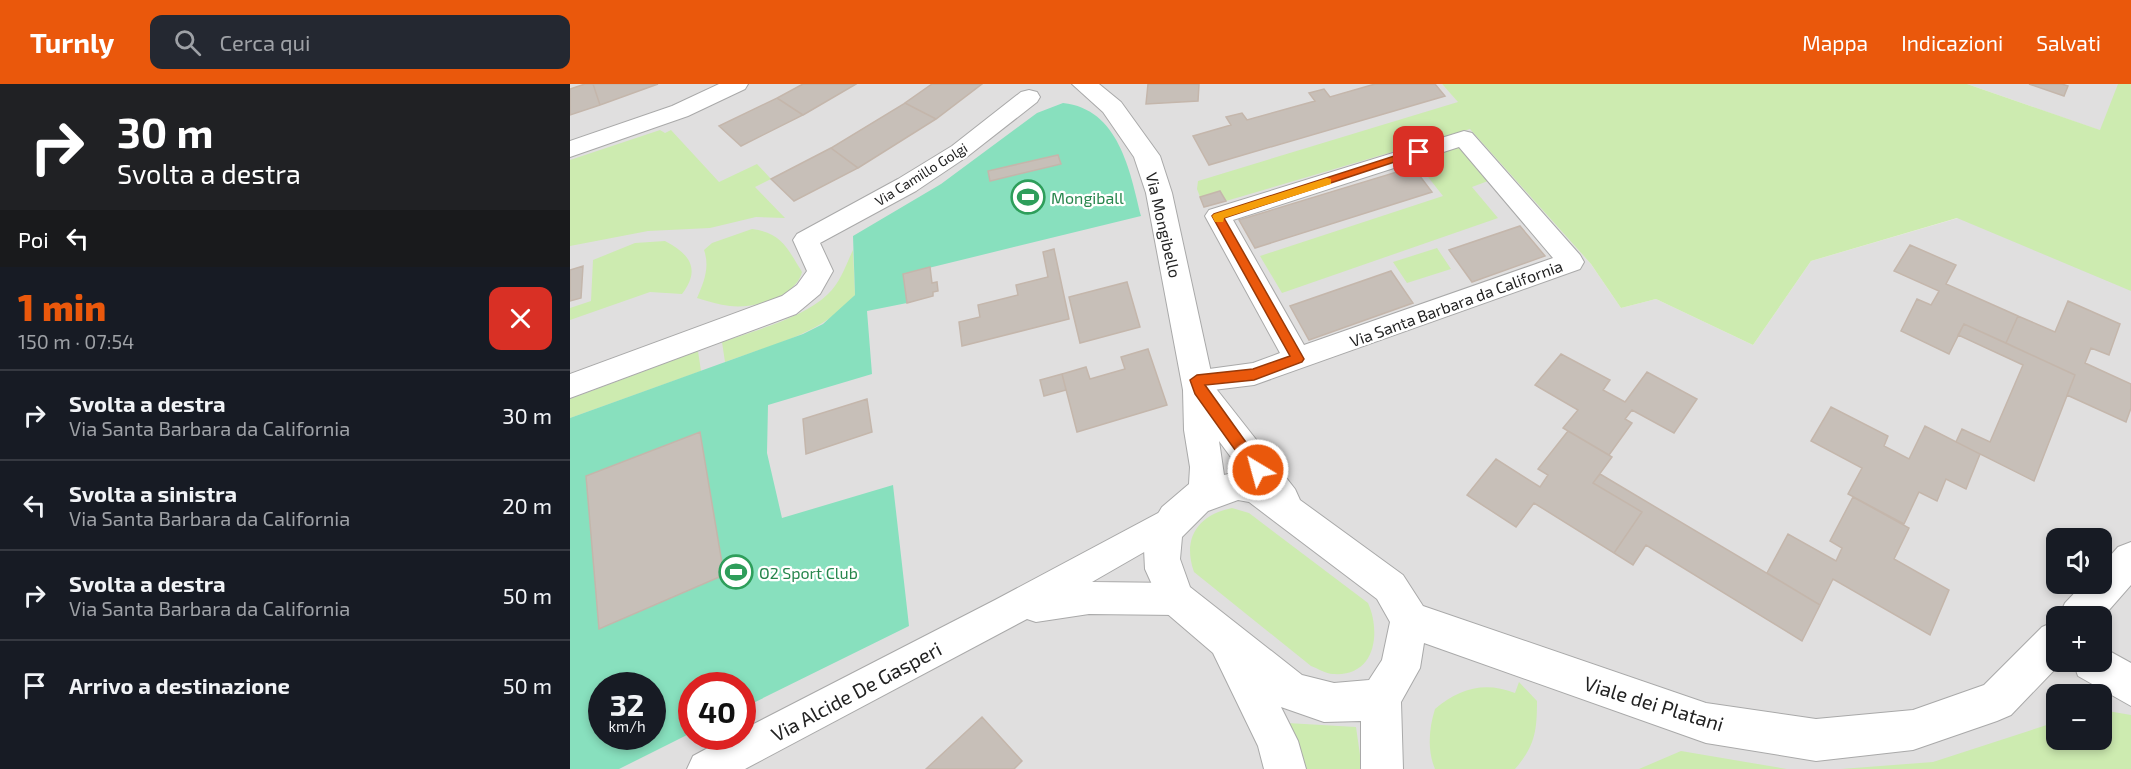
<!DOCTYPE html>
<html lang="it">
<head>
<meta charset="utf-8">
<style>
  body { margin:0; font-family:"Exo 2",sans-serif; background:#242831; color:#f1f3f6; height:100vh; display:flex; flex-direction:column; font-size:22px; white-space:nowrap }
  * { box-sizing:border-box; margin:0 }
  p { font-size:20px; color:#9ea1a6 }
  .icon { flex:none; width:33px; height:33px; fill:none; stroke:currentColor; stroke-width:2; stroke-linecap:round; stroke-linejoin:round }
  .map { position:relative; flex:1; overflow:hidden }
  .drawer { display:flex; flex-direction:column; background:#171b24; width:570px }
  .drawer>* { flex:none }
  .top-card { background:#202124; color:#fff; overflow:hidden }
  .controls { position:absolute; left:1476px; top:444px; display:grid; gap:12px }
  .controls a { display:grid; place-items:center; width:66px; height:66px; border-radius:12px; background:#171b24; box-shadow:0 3px 9px #0003; font-size:30px }
  .speed { position:absolute; left:18px; top:588px; display:flex; gap:12px; font-size:30px; font-weight:700; text-align:center }
  .speed>* { display:grid; place-content:center; width:78px; height:78px; border-radius:50%; background:#171b24; box-shadow:0 3px 9px #0003; line-height:1 }
  .speed small { font-size:15px; font-weight:400 }
  .speed .limit { border:9px solid #d22; background:#fff; color:#111 }
  .pin { position:absolute; display:grid; place-items:center; width:51px; height:51px; color:#fff; margin:-26px; border-radius:12px; box-shadow:0 3px 9px #0006 }
  .me { position:absolute; width:66px; margin:-33px; rotate:323deg; stroke-linejoin:round; filter:drop-shadow(0 0 4px #0008) }
  .turn { display:flex; align-items:center; gap:21px; height:126px; padding:0 18px; font-size:27px }
  .turn .icon { width:78px; height:78px; stroke-width:2.5 }
  .turn b { display:block; font-size:42px; line-height:51px }
  .then { display:flex; align-items:center; height:57px; padding:0 18px; background:#0003; gap:12px; font-size:22px }
  .round { display:grid; place-items:center; flex:none; width:63px; height:63px; border-radius:12px; background:#242831 }
  .summary { display:flex; align-items:center; justify-content:space-between; height:102px; padding:0 18px }
  h1 { font-size:36px; font-weight:800; line-height:45px; color:#ea580c }
  ul { padding:0; list-style:none }
  li { display:flex; align-items:center; gap:18px; height:90px; padding:0 18px; border-top:2px solid #363941 }
  li div { flex:1 }
  li b { display:block; font-size:22px }
  li em { font-style:normal }
  header { display:flex; align-items:center; gap:36px; box-sizing:border-box; height:84px; padding:0 30px; background:#ea580c; color:#fff }
  header strong { font-size:28px }
  nav { display:flex; gap:33px; margin-inline-start:auto; font-size:21px }
  .search { width:420px; height:54px; background:#242831; display:flex; align-items:center; gap:15px; box-sizing:border-box; padding:0 21px; border-radius:12px; color:#9ea1a6; font-size:22px }
  main { display:flex; flex:1; min-height:0 }
  .map>svg:first-child { display:block }
  .residential { fill:#e0dfdf; fill-rule:evenodd }
  .grass { fill:#cdebb0 }
  .pitch { fill:#88e0be; fill-rule:evenodd }
  .building { fill:#c7bfb8; stroke:#c4b6ab; stroke-width:1.5 }
  .lines { fill:none; stroke-linecap:round; stroke-linejoin:round }
  .minor-casing { stroke:#a9a9a9; stroke-width:2 }
  .tertiary-casing { stroke:#a9a9a9; stroke-width:2 }
  .minor { fill:#fff; fill-rule:evenodd }
  .tertiary { fill:#fff; fill-rule:evenodd }
  .route { fill:#ea580c; stroke:#983908; stroke-width:1.5 }
  .slow { fill:#f59e0b }
  .labels { text-anchor:middle; dominant-baseline:central; stroke-width:4.5; stroke-linejoin:round; paint-order:stroke }
  .far-street-label { font-size:14px; fill:#222; stroke:#fff }
  .leisure-label { font-size:16px; fill:#27864d; stroke:#fff; text-anchor:start }
  .street-label { font-size:16px; fill:#222; stroke:#fff }
  .near-street-label { font-size:20px; fill:#222; stroke:#fff }
</style>
</head>
<body>
<header>
<strong>Turnly</strong>
<div class="search"><svg class="icon" aria-label="search" viewBox="0 0 24 24"><circle cx="10" cy="10" r="6"/><path d="M15 15l6 6"/></svg>Cerca qui</div>
<nav><a>Mappa</a><a>Indicazioni</a><a>Salvati</a></nav>
</header>
<main>
<section class="drawer">
<div class="top-card">
<div class="turn"><svg class="icon" aria-label="right" viewBox="0 0 24 24"><path d="M7 20v-9h11M14 6l5 5-5 5"/></svg><div><b>30 m</b>Svolta a destra</div></div>
<div class="then">Poi<svg class="icon" aria-label="left" viewBox="0 0 24 24"><path d="M17 20v-9H6M10 6l-5 5 5 5"/></svg></div>
</div>
<div class="summary"><div><h1>1 min</h1><p>150 m · 07:54</p></div><a class="round" style="background:#d93025;color:#fff"><svg class="icon" aria-label="close" viewBox="0 0 24 24"><path d="M6 6l12 12M18 6L6 18"/></svg></a></div>
<ul>
<li><svg class="icon" aria-label="right" viewBox="0 0 24 24"><path d="M7 20v-9h11M14 6l5 5-5 5"/></svg><div><b>Svolta a destra</b><p>Via Santa Barbara da California</p></div><em>30 m</em></li>
<li><svg class="icon" aria-label="left" viewBox="0 0 24 24"><path d="M17 20v-9H6M10 6l-5 5 5 5"/></svg><div><b>Svolta a sinistra</b><p>Via Santa Barbara da California</p></div><em>20 m</em></li>
<li><svg class="icon" aria-label="right" viewBox="0 0 24 24"><path d="M7 20v-9h11M14 6l5 5-5 5"/></svg><div><b>Svolta a destra</b><p>Via Santa Barbara da California</p></div><em>50 m</em></li>
<li><svg class="icon" aria-label="arrive" viewBox="0 0 24 24"><path d="M6 21V4h12l-3 4 3 4H6"/></svg><div><b>Arrivo a destinazione</b></div><em>50 m</em></li>
</ul>
</section>
<div class="map">
<svg width="1561" height="685" viewBox="0 0 1561 685">
  <rect width="100%" height="100%" fill="#f2efe9"/>
  <path class="residential" d="M0,0H872L889,18L901,45L1021,180L1051,224L1086,215L1183,261L1241,177L1388,134L1529,46L1397,0H1561V685H0ZM1486,454H1532V500H1486ZM1486,532H1532V578H1486ZM32,602H82V652H32ZM122,602H172V652H122ZM1486,610H1532V656H1486Z"/>
  <path class="grass" d="M872,0H1397L1530,46L1548,0H1561V207L1387,134L1241,177L1183,261L1086,215L1051,224L1021,180L900,45L656,117L650,107L630,113L627,105L628,97L888,18Z
    M90,46L95,49L101,46L149,98L187,80L201,95L185,103L215,134L186,133L140,144L78,147L0,162V76Z
    M888,61L918,97L902,103L928,134L712,209L690,172L873,112L844,75Z
    M182,145C212,149 217,164 232,188C226,213 184,225 160,222C149,221 138,217 127,214C134,198 140,183 134,166L142,159Z
    M95,157C120,170 131,185 112,210L80,208L0,236V224L21,217L23,176L65,159Z
    M867,164L881,185L837,199L823,178Z
    M283,166L285,211C253,250 201,261 155,278L152,258C183,247 234,234 258,210C270,199 276,181 283,166Z
    M128,267L131,287L0,334V315Z
    M662,424L679,429L798,519C811,548 806,593 763,590C756,590 747,584 741,582L624,488C612,454 628,431 662,424Z
    M949,598L967,617C967,647 965,662 945,685H865C857,666 859,644 865,625C889,605 914,597 945,609Z
    M1532,626L1561,631V685H1271L1363,678L1486,638V656H1532Z
    M717,639L786,643L792,685H733Z
    M1111,667L1217,685H1069Z"/>
  <path class="pitch" d="M493,19C549,25 560,87 571,132L334,190L337,219L297,227L302,290L198,321L197,369L212,434L323,401L339,542L173,624L172,602H122L121,649L49,685H0V334L233,250L253,240L285,211L283,152L371,100L467,29ZM32,602H82V652H32Z"/>
  <path class="building" d="M15,0H23L30,21L0,31V5Z
    M23,0H88L30,21Z
    M286,0L233,31L207,14L233,0Z
    M362,0H412L366,35L335,19Z
    M578,0H629L628,17L576,20Z
    M805,0H865L875,12L639,81L623,52L661,41L656,33L672,29L677,36L745,17L739,9L754,5L760,13Z
    M1459,0H1492L1498,2L1494,12Z
    M207,14L233,31L171,62L149,42Z
    M335,19L366,35L288,84L261,64Z
    M261,64L288,84L224,117L201,95Z
    M488,71L491,80L420,97L418,87Z
    M843,83L862,108L685,164L669,136Z
    M650,107L656,117L634,123L630,113Z
    M950,142L975,172L902,198L879,166Z
    M1340,161L1386,181L1376,200L1448,232L1436,259L1394,240L1379,270L1331,247L1347,215L1361,221L1369,207L1324,187Z
    M484,165L499,235L392,262L389,238L410,233L408,221L448,211L446,201L478,193L473,168Z
    M13,182L11,214L0,217V186Z
    M360,183L362,199L367,198L368,207L363,208V212L337,219L333,190Z
    M821,187L843,219L739,256L720,222Z
    M557,198L570,243L510,259L499,213Z
    M1498,217L1550,240L1539,271L1521,264L1515,279L1561,300V324L1556,338L1497,311L1505,291L1436,259L1448,232L1485,248Z
    M1394,240L1505,291L1464,397L1386,358L1392,345L1420,358L1453,281L1388,251Z
    M578,265L597,321L507,348L492,290L516,283L520,295L555,285L551,273Z
    M991,270L1040,296L1033,306L1055,318L1077,288L1127,315L1104,349L1062,326L1055,335L1062,339L1039,371L993,344L1008,326L965,301Z
    M492,290L496,306L474,312L470,296Z
    M297,315L302,348L236,370L233,335Z
    M1261,323L1318,352L1314,362L1339,375L1355,342L1410,370L1396,405L1376,395L1367,417L1349,408L1334,440L1278,410L1292,384L1241,357Z
    M998,347L1042,373L1023,399L1072,428L1044,469L964,419L946,443L897,411L926,375L970,403L978,391L968,385Z
    M130,348L154,491L29,545L16,392Z
    M1030,390L1250,521L1232,557L1076,461L1063,481L1044,469L1072,428L1023,399Z
    M1283,413L1339,444L1324,475L1379,506L1360,551L1263,495L1250,521L1197,489L1218,450L1266,477L1272,464L1260,457Z
    M412,633L452,677L444,685H356Z"/>
  <g class="lines">
    <g class="minor-casing">
      <path id="minor" d="M149,0H178L175,5L118,32L0,73V57L102,22Z
        M459,6L467,8L470,13L467,18L398,72L346,107L250,159L263,187L250,210L226,230L0,314V290L212,212L227,201L237,187L223,156L227,150L328,95L382,62L451,8Z
        M894,47L902,49L1010,171L1014,178L1010,185L684,301L627,308L617,304L613,296L617,288L683,279L710,269L635,132L639,126ZM889,63L983,174L734,261L663,136Z
        M605,420L616,424L621,434L616,444L522,498L607,499L619,504L624,515L619,526L607,531L519,530L466,538L457,535L175,685H117L123,672L160,652H172V646L425,516Z"/>
    </g>
    <g class="tertiary-casing">
      <path id="tertiary" d="M502,0H529L551,18L590,72L602,109L644,302L725,405L730,416L833,491L853,522L1136,619L1246,635L1343,626L1414,601L1472,543L1486,537V578H1492L1441,631L1427,637L1343,666L1246,677L1136,659L854,559L850,584L831,618L833,685H791V637L754,638L711,623L728,657L736,685H694L688,662L643,569L594,527L575,485L574,465L586,433L592,423L619,400L620,383L614,346L613,306L576,109L564,73L533,28ZM649,357L671,387L654,391ZM668,416L679,418L807,515L820,538L812,576L799,596L764,599L732,591L620,503L610,475L612,453L638,427Z
        M1561,458V501L1532,534L1489,532L1495,519L1513,500H1532V481L1548,463Z
        M1532,563L1561,579V622L1508,592L1503,578H1532Z"/>
    </g>
    <use href="#minor" class="minor"/>
    <use href="#tertiary" class="tertiary"/>
  </g>
  <path class="route" d="M846,65L855,68L654,134L734,275L732,278L684,296L635,301L693,382V391H683L625,310L620,296L627,291L683,285L720,272L642,132L644,130Z"/>
  <path class="slow" d="M757,94L761,95V100L654,134L653,138H645L642,132L644,130Z"/>
  <defs>
    <g id="stadium-ring" transform="scale(1.725)"><circle r="9.5" fill="#fff" stroke="#2e9e5b" stroke-width="1.5"/><path d="M0-5a6.5 5 0 1 0 0 10a6.5 5 0 1 0 0-10ZM-3.5-1.8h7v3.6h-7Z" fill="#2e9e5b"/></g>
  </defs>
  <g fill-rule="evenodd">
    <use href="#stadium-ring" x="458" y="113"/>
    <use href="#stadium-ring" x="166" y="488"/>
  </g>
  <g class="labels">
    <g class="far-street-label">
      <text transform="translate(351 90) rotate(-32)">Via Camillo Golgi</text>
    </g>
    <g class="leisure-label">
      <text x="481" y="113">Mongiball</text>
      <text x="189" y="488">O2 Sport Club</text>
    </g>
    <g class="street-label">
      <text transform="translate(594 141) rotate(77)">Via Mongibello</text>
      <text transform="translate(886 219) rotate(-20)">Via Santa Barbara da California</text>
    </g>
    <g class="near-street-label">
      <text transform="translate(286 607) rotate(-28)">Via Alcide De Gasperi</text>
      <text transform="translate(1084 619) rotate(17)">Viale dei Platani</text>
    </g>
  </g>
</svg>
<div class="controls">
<a><svg class="icon" aria-label="sound" viewBox="0 0 24 24"><path d="M4 9h4l5-4v14l-5-4H4zM17 9q2 3 0 6"/></svg></a>
<a>+</a>
<a>−</a>
</div>
<div class="speed"><div>32<small>km/h</small></div><div class="limit">40</div></div>
<div class="pin" style="left:849px;top:68px;background:#d93025"><svg class="icon" aria-label="arrive" viewBox="0 0 24 24"><path d="M6 21V4h12l-3 4 3 4H6"/></svg></div>
<svg class="me" style="left:688px;top:386px" viewBox="-20 -20 40 40"><circle r="17" fill="#ea580c" stroke="#fff" stroke-width="3"/><path d="M0-11L8 9 0 5-8 9z" fill="#fff"/></svg>
</div>
</main>
</body>
</html>
